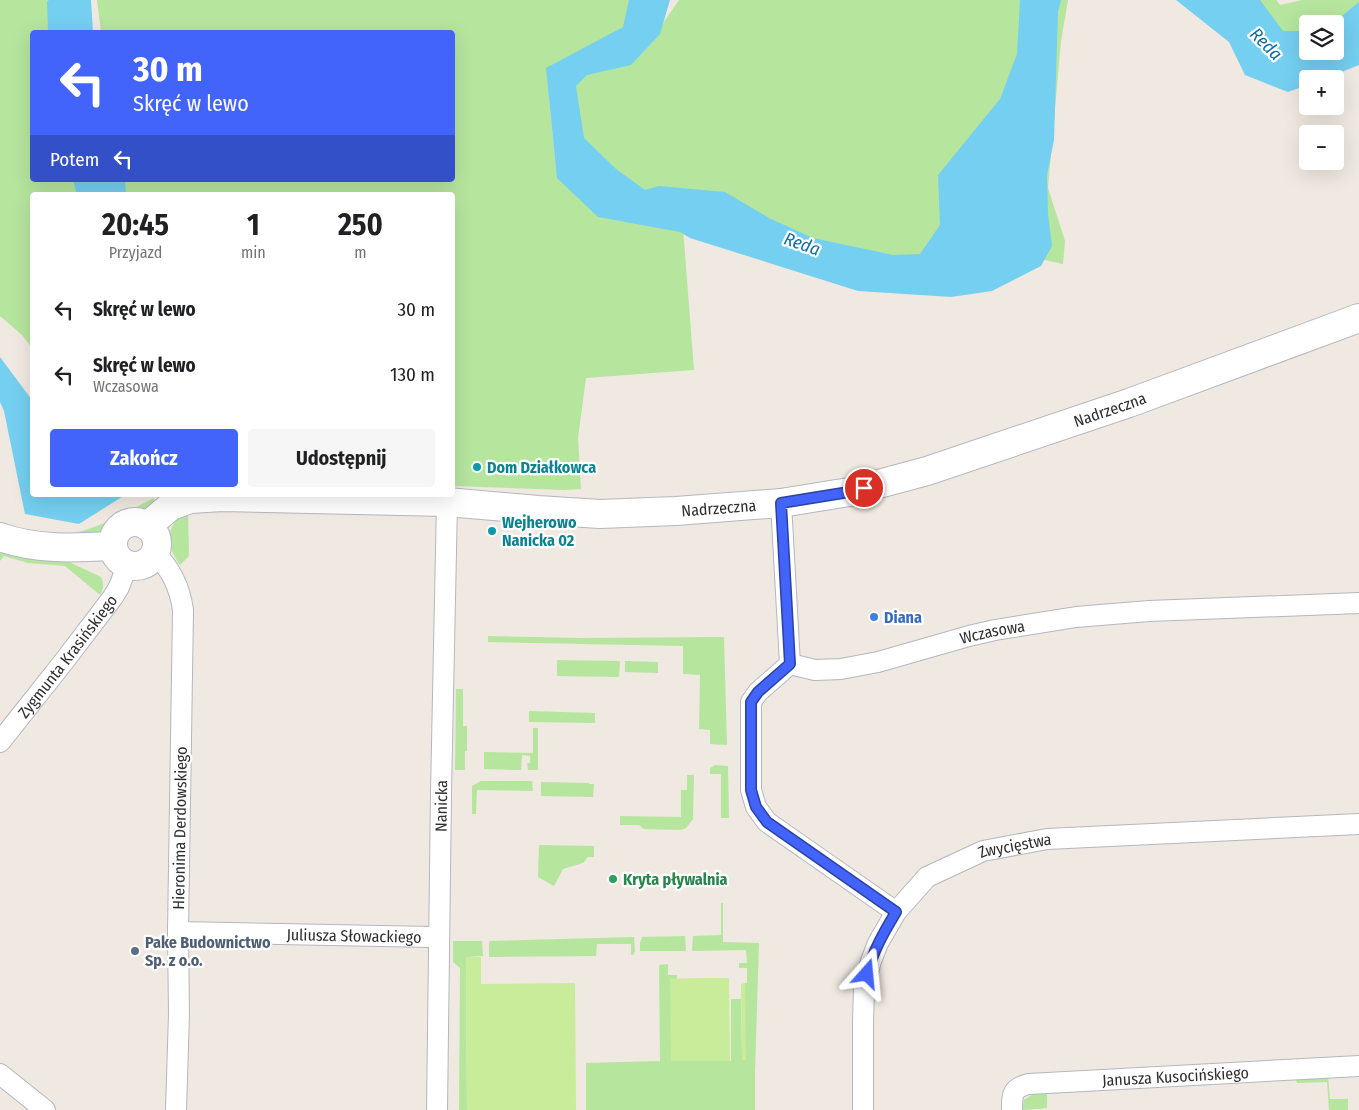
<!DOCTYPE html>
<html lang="pl">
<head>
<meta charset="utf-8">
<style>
  body { margin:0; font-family:"Fira Sans Condensed",sans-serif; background:#f6f6f6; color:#202124; height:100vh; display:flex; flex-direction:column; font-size:19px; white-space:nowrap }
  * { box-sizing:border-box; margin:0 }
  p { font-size:16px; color:#757577 }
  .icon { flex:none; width:28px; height:28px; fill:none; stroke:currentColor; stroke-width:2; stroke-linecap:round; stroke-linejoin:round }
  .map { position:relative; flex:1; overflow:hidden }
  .drawer { position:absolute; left:30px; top:192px; width:425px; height:305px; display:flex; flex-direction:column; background:#fff; border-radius:5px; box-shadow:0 5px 20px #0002 }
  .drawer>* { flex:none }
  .hud { position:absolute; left:30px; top:30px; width:425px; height:152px; border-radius:5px; box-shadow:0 5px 20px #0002; background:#4264fb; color:#fff; overflow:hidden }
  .fabs { position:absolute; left:1299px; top:15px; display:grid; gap:10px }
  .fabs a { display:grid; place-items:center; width:45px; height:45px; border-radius:5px; background:#fff; box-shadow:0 5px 20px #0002; font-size:25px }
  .pin { position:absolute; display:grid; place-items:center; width:42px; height:42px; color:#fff; margin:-21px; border:2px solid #fff; border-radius:50%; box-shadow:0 1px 5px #0007 }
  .me { position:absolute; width:55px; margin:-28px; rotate:18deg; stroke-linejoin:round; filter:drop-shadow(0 0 4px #0008) }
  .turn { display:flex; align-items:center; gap:18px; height:105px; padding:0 20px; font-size:22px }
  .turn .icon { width:65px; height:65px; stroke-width:2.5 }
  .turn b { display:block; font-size:35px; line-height:42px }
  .then { display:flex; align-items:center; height:48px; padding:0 20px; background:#0003; gap:10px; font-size:19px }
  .eta { display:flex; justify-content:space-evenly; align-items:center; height:85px; text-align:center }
  .eta b { font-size:30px; font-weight:700; line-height:35px }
  .button { display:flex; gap:10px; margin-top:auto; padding:10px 20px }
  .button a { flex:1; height:58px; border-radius:5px; background:#4264fb; color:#fff; font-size:20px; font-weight:700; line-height:58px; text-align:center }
  .button a+a { background:#f6f6f6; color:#202124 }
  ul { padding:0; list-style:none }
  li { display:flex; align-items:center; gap:15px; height:65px; padding:0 20px }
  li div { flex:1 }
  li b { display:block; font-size:19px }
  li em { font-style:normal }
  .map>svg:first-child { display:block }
  .green { fill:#b6e59e }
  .pitch { fill:#c9ec9a }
  .water { fill:#75cff0 }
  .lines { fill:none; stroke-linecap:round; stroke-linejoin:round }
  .minor-casing { stroke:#b4b7c1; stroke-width:22 }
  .secondary-casing { stroke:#b4b7c1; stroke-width:30 }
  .minor { stroke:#fff; stroke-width:20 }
  .secondary { stroke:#fff; stroke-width:28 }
  .route-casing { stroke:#2b41a3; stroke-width:12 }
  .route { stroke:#4264fb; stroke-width:9 }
  .culture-dot { fill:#0f9aa8; stroke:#fff; stroke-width:2 }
  .shop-dot { fill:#3f7fe0; stroke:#fff; stroke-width:2 }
  .leisure-dot { fill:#2e9e5b; stroke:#fff; stroke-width:2 }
  .service-dot { fill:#5c6f8a; stroke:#fff; stroke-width:2 }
  .labels { text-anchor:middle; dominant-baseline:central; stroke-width:4.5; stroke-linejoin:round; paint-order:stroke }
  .street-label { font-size:16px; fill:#2e2e2e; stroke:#fff }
  .culture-label { font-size:16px; font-weight:bold; fill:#0d838f; stroke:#fff; text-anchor:start }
  .shop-label { font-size:16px; font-weight:bold; fill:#366cbe; stroke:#fff; text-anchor:start }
  .leisure-label { font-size:16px; font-weight:bold; fill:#27864d; stroke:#fff; text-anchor:start }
  .service-label { font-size:16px; font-weight:bold; fill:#4e5e75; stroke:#fff; text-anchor:start }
  .water-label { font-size:18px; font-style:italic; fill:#0d6fa3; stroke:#fff }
</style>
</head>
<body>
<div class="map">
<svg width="1359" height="1110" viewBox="0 0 1359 1110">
  <rect width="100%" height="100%" fill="#efe9e1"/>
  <path class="green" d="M0,0H52L57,32H32V180H81L84,195H32V348L22,335L0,316Z
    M97,0H644L639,22L549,98L555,157L576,190L683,228L694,370L586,378L578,438L581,489L564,490L453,486L452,195H122L120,180H452V32H101Z
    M679,0H1068L1061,41L1048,188L1065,241L1063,264L954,240L930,268L623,194L574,144L570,77L659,29Z
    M1249,0H1276L1280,5L1302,0H1359V8L1335,24H1308L1307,36L1279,33Z
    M154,498V502L152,505L142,513L130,514L123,517L104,534L65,535C97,530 125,512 154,498Z
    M188,511L189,556L180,565C165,544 165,525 188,511Z
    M0,552L30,559L69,562L101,577C104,583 104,589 100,595L65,566L28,563L4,556L0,561Z
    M488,636L582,638L724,637L727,745L710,744V730L699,729L700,675L683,674V646L488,642Z
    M557,660L620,661L619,677L557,676Z
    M625,661L658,662V673L625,672Z
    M456,689H463V726H467V751H465V770H455Z
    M529,711L595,713V723L529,722Z
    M533,728H538V770H528L527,763H530V756L522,755L521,770L484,769V752L533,753Z
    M715,765L728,766L729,818H721V774H710V768Z
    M687,775H694L693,819L686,828L681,830L644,829L639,825H620V816L681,817V790H687Z
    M481,781H532L533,791L477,790L476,814H472V786Z
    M541,782L589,783V784H594L593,797L541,796Z
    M539,845L594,846V857H588L583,863L563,869L554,886L538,877Z
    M721,903H723V942L759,943L755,1073V1110H586V1063L660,1061L659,965L668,964V975H677L671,1061H731V999H741L742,1059L745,1060V983H747V968H739V963H747L746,950L692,951L693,936L721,935Z
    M685,936L686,951H640V943L642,937Z
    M634,937L635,951L633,955H631V944H597L596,956L489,957V943L490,941Z
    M453,941H482L483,956L466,957L467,1110H459L460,968L453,962Z
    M1328,1075L1330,1099H1348V1110H1329L1327,1082L1297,1083L1296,1080V1078Z
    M1061,1088V1093L1047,1094V1108L1022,1110L1024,1100L1033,1094V1090Z"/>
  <path class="pitch" d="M466,957H481V984L575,983L576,1110H467Z
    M698,978H729L730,1061H671L670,979Z
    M745,983L746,1060H742L741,984Z"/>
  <path class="water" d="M49,0H91L93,32H48L47,2Z
    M629,0H670L660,34L631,65L587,75L576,86L584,138L616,169L645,190L659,186L725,192L769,218L813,238L893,255L920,254L940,225L938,175L1000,99L1017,54L1020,0H1061L1058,12L1054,140L1047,175L1048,214L1052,246L1041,266L992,291L951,297L858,291L690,238L680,232L598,217L557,178L546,68L623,27Z
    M1176,0H1260L1283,31H1307L1308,51H1335V24H1332L1359,2V65L1324,79H1308L1307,85L1288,92L1245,75L1229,42Z
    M73,180H125L126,195H77Z
    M0,357L32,400V495H125L79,524L25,514L4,411L0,402Z"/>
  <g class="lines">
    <g class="minor-casing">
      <g id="minor">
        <path id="s1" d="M781,503L790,664L815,670L841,669L878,662L969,636L995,630L1076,617L1149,611L1359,603"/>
        <path d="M155,553C171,569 180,588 183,610L178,932L179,1014L176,1110"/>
        <path d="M790,664L758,692L751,702V790L756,807L767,822L896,912"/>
        <path id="s2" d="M0,742L65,660L113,597L119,587L127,566"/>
        <path id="s3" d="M178,932L431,937L439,935"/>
        <path d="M0,1074L45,1110"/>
        <path id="s4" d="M437,1110L441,793L447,502"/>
        <path id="s5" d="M863,1110V1023L864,987L871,961L878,943L896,912L927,877L983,851L1047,839L1359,824"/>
        <path id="s6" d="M1012,1110C1012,1094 1012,1088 1029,1084L1359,1066"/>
      </g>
    </g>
    <g class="secondary-casing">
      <g id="secondary">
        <circle cx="135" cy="544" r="22"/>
        <path id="s7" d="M147,526L171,506L190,499L222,497L447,502L538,510L600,514L676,511L781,503L849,492L927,471L1129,403L1359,318"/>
        <path d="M0,537C36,550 75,548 112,546"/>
      </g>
    </g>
    <use href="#minor" class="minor"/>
    <use href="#secondary" class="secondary"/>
  </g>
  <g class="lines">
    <g class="route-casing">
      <path id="route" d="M864,488L849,492L781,503L790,664L758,692L751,702V790L756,807L767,822L896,912C884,932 873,951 867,974"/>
    </g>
    <use href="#route" class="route"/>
  </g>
  <g class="culture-dot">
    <circle cx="477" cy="467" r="5"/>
    <circle cx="492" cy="531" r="5"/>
  </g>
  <circle class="shop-dot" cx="874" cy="617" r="5"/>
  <circle class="leisure-dot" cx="613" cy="879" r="5"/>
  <circle class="service-dot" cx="135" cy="951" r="5"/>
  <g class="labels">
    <g class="street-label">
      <text stroke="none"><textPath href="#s7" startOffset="986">Nadrzeczna</textPath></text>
      <text stroke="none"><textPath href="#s7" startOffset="581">Nadrzeczna</textPath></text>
      <text stroke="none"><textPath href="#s1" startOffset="369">Wczasowa</textPath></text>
      <text stroke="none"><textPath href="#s2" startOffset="109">Zygmunta Krasińskiego</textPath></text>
      <text stroke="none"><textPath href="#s4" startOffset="304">Nanicka</textPath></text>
      <text transform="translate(180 828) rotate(-89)">Hieronima Derdowskiego</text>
      <text stroke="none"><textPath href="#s5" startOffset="346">Zwycięstwa</textPath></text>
      <text stroke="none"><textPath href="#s3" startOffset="176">Juliusza Słowackiego</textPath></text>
      <text stroke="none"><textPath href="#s6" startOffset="182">Janusza Kusocińskiego</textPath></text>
    </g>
    <g class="culture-label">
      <text x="487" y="467">Dom Działkowca</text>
      <text x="502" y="522">Wejherowo<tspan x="502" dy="18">Nanicka 02</tspan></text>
    </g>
    <g class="shop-label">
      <text x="884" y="617">Diana</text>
    </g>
    <g class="leisure-label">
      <text x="623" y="879">Kryta pływalnia</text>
    </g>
    <g class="service-label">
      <text x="145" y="942">Pake Budownictwo<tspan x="145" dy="18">Sp. z o.o.</tspan></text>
    </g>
    <g class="water-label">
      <text transform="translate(1266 44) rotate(45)">Reda</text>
      <text transform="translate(802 244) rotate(19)">Reda</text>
    </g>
  </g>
</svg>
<div class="fabs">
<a><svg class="icon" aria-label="layers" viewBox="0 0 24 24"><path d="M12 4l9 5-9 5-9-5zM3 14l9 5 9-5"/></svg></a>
<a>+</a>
<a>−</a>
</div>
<div class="pin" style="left:864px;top:488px;background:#d93025"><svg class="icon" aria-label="arrive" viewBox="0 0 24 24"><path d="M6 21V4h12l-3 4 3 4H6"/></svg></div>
<svg class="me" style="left:867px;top:974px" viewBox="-20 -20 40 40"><path d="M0-17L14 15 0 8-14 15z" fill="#4264fb" stroke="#fff" stroke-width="4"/></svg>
<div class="hud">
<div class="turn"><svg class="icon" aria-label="left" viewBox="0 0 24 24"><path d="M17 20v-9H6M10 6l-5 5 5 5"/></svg><div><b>30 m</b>Skręć w lewo</div></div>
<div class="then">Potem<svg class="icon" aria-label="left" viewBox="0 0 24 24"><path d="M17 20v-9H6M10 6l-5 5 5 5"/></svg></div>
</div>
<section class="drawer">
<div class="eta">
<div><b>20:45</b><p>Przyjazd</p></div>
<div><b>1</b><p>min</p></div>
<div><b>250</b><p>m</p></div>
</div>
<ul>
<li><svg class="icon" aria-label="left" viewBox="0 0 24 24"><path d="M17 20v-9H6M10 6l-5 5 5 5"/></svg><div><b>Skręć w lewo</b></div><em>30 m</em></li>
<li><svg class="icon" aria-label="left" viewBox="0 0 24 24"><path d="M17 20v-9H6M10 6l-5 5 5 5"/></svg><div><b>Skręć w lewo</b><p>Wczasowa</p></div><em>130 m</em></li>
</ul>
<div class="button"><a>Zakończ</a><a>Udostępnij</a></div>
</section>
</div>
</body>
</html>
